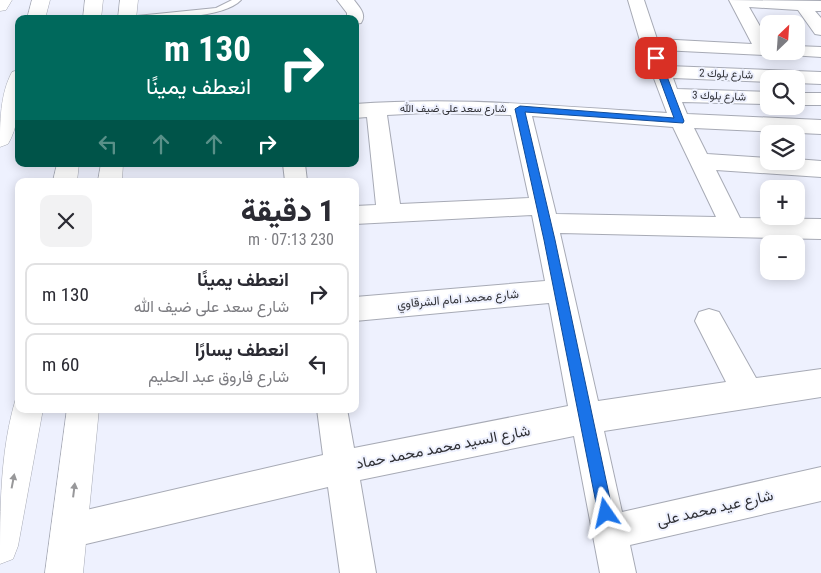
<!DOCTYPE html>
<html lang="ar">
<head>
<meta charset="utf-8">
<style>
  body { margin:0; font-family:"Roboto Condensed",Vazirmatn,sans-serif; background:#f2f2f3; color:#2b2b33; direction:rtl; height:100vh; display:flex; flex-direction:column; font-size:19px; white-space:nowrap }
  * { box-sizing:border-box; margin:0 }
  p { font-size:16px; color:#7c7c81 }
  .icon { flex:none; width:28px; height:28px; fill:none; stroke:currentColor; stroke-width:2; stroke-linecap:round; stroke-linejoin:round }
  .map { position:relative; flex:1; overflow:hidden; direction:ltr }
  .side { position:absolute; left:15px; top:178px; width:344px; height:235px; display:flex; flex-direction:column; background:#fff; border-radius:10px; box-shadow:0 2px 12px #0003; direction:rtl }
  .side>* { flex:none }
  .guide { position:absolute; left:15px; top:15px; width:344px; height:152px; border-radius:10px; box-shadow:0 2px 12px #0003; direction:rtl; background:#00695c; color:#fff; overflow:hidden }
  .needle { width:32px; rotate:25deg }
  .fabs { position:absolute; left:760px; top:15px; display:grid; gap:10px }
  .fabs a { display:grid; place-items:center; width:45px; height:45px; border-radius:10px; background:#fff; box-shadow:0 2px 12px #0003; font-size:25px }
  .pin { position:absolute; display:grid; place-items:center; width:42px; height:42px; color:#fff; margin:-21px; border-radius:10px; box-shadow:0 2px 8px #0006 }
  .me { position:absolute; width:55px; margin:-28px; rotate:349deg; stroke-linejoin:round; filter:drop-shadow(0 0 4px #0008) }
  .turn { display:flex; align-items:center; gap:18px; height:105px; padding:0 25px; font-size:22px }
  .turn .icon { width:65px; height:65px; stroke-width:2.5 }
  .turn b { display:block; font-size:35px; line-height:42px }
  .lanes { display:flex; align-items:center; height:48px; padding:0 25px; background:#0003; justify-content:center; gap:25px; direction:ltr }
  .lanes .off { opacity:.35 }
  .round { display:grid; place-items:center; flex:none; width:52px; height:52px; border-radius:10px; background:#f2f2f3 }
  .head { display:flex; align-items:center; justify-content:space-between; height:85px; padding:0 25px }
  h1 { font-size:30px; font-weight:800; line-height:38px }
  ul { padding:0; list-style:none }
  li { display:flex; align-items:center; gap:15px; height:62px; margin:0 10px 8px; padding:0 15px; border:2px solid #e1e1e2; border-radius:10px }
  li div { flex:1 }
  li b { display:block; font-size:19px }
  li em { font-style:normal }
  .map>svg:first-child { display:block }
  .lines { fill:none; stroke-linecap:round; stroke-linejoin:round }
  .lane-casing { stroke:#a7aab5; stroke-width:2 }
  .street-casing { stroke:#a7aab5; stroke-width:2 }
  .secondary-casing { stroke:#a7aab5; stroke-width:1 }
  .highway-casing { stroke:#a7aab5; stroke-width:1 }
  .lane { fill:#fff; fill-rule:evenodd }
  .street { fill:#fff; fill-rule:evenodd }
  .secondary { fill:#fff; fill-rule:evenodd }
  .highway { fill:#fff; fill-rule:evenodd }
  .oneway { fill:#98989a }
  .route { fill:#1a73e8; stroke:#114b97 }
  .labels { text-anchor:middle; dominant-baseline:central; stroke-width:4; stroke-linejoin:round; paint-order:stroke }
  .far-street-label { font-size:11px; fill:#303136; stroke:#eef1fe }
  .street-label { font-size:12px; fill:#303136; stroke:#eef1fe }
  .near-street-label { font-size:15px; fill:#303136; stroke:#eef1fe }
</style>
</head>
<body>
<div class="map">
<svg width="821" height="573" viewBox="0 0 821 573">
  <rect width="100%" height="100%" fill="#eef1fe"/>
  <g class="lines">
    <g class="lane-casing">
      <path id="lane" d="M232,0H241C222,20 151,19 123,19L127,17L216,8Z"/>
    </g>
    <g class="street-casing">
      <path id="street" d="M337,0H354C359,7 367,14 361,23L355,24V19H347V13Z
        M628,0H644L657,39L752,44L729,0L821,1V11H815L821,18V35L815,34L798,10L749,7L769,42V51H777L775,54L764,55L661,50L668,66L821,72V84L796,83V79H769V82L673,78L677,89L769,92V104L682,102L687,114L821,120V134L694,128L707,154L769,158V161H796V159L821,161V177L716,170L740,218L821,219V239L560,233L598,401L726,382L695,321L699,312L709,309L719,312L756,378L821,369V397L604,431L622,512L821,467V501L630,545L636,573H600L574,436L360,480L376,573H340L328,487L69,548L57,543L52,531L57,519L69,514L323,455L317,409H347L354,448L568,406L549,303L355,321V297L545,281L532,215L355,224V206L376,205L367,117L355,118V104C462,96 560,107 667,113L641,44ZM425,113L511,115L529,198L400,204L387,115ZM532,116L673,127L716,217L556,214Z
        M796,46L821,47V57L790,55L787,51H796Z
        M796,93H821V105H796Z
        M283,164H305L307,181H285Z"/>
    </g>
    <g class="secondary-casing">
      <path id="secondary" d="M0,0H12L6,10L0,11Z
        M120,0H138L136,19H118Z
        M101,164H123L122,181H98Z
        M67,409H99L83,573H45Z"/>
    </g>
    <g class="highway-casing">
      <path id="highway" d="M32,0H50L45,19H27Z
        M85,0H103L101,19H83Z
        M19,70C19,95 21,122 8,144L0,147C0,122 0,94 12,72Z
        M57,164H79L77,181H53Z
        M19,397V409H43L18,546L13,559L0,564C0,509 0,450 16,398Z"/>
    </g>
    <use href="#lane" class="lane"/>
    <use href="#street" class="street"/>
    <use href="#secondary" class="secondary"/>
    <use href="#highway" class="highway"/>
  </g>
  <defs><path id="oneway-solid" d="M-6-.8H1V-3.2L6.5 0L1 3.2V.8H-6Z" transform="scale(1.25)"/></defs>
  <g class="oneway">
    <use href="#oneway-solid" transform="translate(13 481) rotate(-79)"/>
    <use href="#oneway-solid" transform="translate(74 490) rotate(-83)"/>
  </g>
  <path class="route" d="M656,55L660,58L684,121L683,123L525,112L555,240L613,513L611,518L606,521L601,518L598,513L544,240L515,109L520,106L674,118L652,58Z"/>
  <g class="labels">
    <g class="far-street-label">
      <text transform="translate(726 74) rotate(2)">شارع بلوك 2</text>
      <text transform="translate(719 96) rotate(2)">شارع بلوك 3</text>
      <text x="453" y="108">شارع سعد على ضيف الله</text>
    </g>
    <g class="street-label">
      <text transform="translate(458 299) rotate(-5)">شارع محمد امام الشرقاوي</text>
    </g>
    <g class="near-street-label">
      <text transform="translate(443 447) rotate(-11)">شارع السيد محمد محمد حماد</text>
      <text transform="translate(715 508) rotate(-13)">شارع عيد محمد على</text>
    </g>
  </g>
</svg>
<div class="fabs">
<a><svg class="needle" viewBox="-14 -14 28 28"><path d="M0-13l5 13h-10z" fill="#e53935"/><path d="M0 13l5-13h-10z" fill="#7c7c81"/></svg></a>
<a><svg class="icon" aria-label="search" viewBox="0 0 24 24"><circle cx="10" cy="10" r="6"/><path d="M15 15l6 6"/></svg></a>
<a><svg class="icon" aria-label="layers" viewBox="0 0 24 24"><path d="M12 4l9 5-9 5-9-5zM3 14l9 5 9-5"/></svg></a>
<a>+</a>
<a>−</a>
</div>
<div class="pin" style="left:656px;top:58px;background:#d93025"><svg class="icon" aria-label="arrive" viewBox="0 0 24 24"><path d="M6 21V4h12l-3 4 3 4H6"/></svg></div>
<svg class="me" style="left:606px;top:513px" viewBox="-20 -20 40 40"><path d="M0-17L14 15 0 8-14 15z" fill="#1a73e8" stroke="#fff" stroke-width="4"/></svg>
<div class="guide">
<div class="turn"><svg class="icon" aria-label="right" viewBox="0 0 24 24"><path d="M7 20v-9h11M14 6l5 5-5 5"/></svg><div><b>130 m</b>انعطف يمينًا</div></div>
<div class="lanes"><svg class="icon off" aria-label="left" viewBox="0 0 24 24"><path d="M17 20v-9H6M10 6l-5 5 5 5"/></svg><svg class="icon off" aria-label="ahead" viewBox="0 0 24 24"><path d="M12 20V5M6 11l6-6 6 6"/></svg><svg class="icon off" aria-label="ahead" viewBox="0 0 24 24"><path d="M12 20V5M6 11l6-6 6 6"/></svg><svg class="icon" aria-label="right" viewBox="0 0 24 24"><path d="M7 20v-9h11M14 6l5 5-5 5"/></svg></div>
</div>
<section class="side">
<div class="head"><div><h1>1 دقيقة</h1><p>230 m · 07:13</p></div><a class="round"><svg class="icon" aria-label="close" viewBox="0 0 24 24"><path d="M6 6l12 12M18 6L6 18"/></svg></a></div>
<ul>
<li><svg class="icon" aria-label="right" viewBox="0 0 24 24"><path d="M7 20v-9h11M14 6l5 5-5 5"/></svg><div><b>انعطف يمينًا</b><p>شارع سعد على ضيف الله</p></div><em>130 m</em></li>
<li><svg class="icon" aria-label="left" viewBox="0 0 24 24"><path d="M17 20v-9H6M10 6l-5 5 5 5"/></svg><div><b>انعطف يسارًا</b><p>شارع فاروق عبد الحليم</p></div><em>60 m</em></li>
</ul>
</section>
</div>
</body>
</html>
